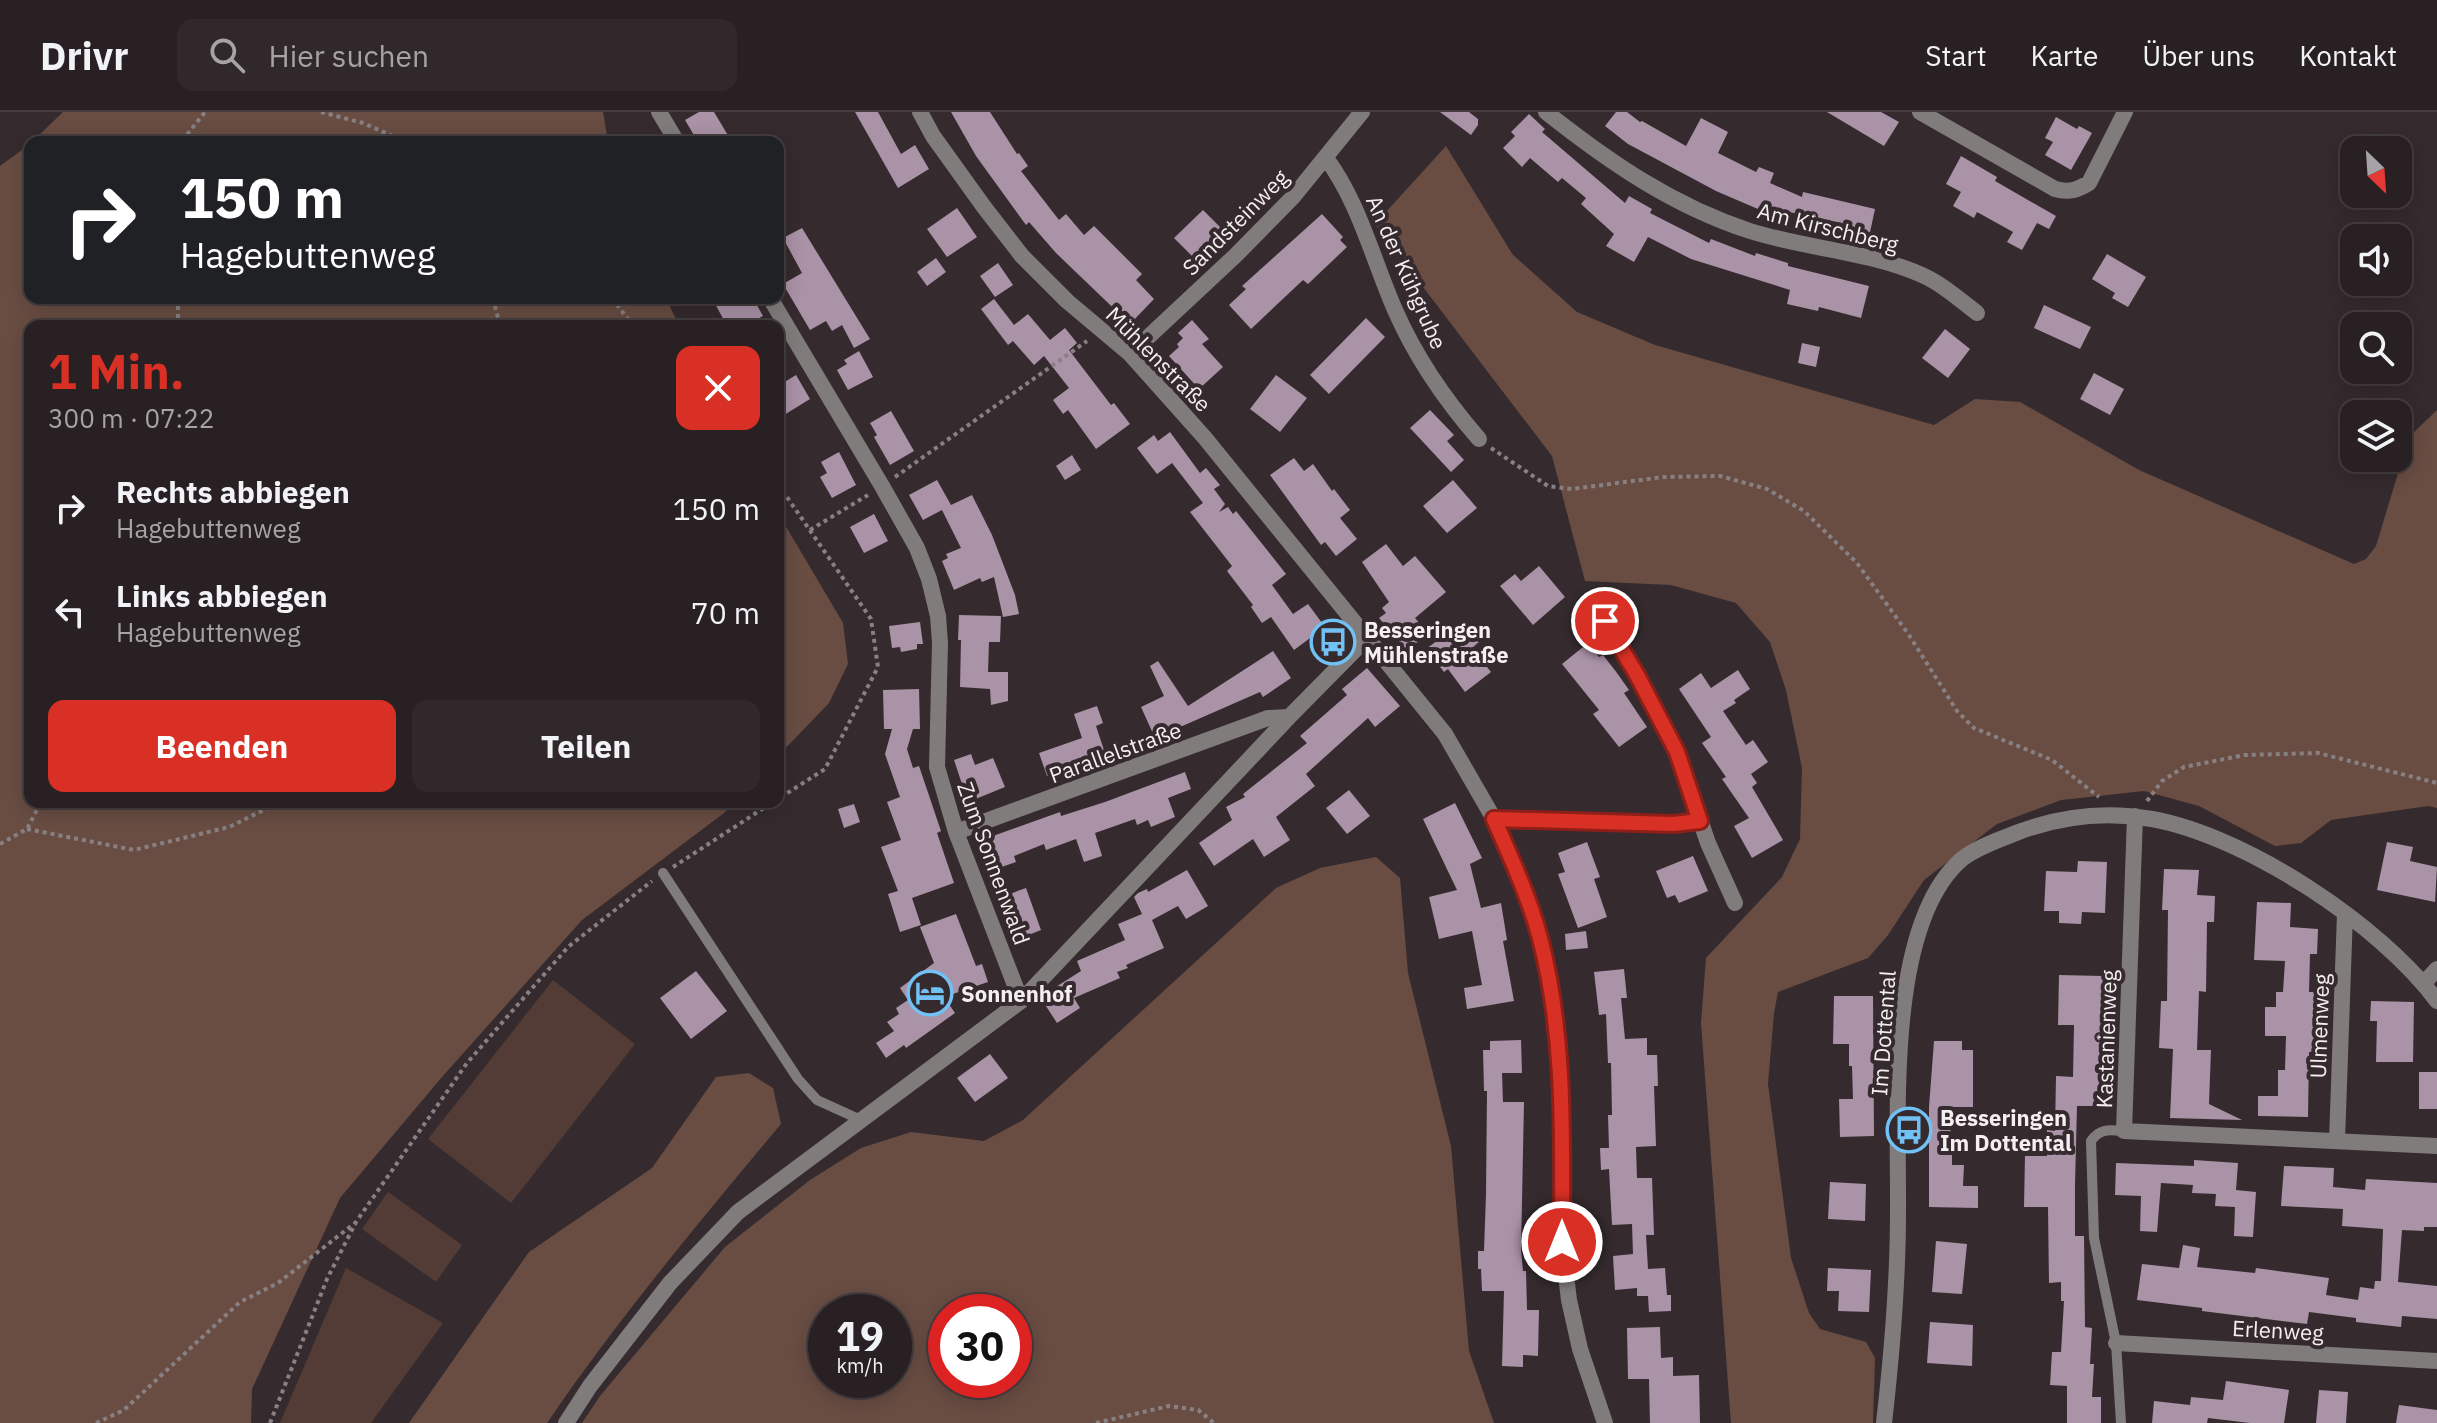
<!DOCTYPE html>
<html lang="de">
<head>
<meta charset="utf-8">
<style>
  body { margin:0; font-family:"IBM Plex Sans",sans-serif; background:#30282b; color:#f1f3f6; height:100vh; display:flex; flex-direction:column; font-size:30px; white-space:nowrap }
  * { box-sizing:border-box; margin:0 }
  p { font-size:26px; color:#a5a3a6 }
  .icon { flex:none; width:44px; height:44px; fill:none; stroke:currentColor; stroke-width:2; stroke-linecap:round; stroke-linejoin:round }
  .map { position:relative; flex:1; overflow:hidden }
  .details { position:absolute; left:24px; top:208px; width:760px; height:488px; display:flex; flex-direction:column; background:#282023; border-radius:16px; box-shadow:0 4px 20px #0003,0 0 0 2px #443e41 }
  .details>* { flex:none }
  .banner { position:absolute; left:24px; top:24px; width:760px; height:168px; border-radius:16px; box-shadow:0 4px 20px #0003,0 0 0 2px #443e41; background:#202124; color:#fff; overflow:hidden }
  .needle { width:52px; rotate:155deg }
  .tools { position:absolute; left:2340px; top:24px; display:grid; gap:16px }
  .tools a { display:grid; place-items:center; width:72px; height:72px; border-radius:16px; background:#282023; box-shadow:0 4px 20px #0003,0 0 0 2px #443e41; font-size:40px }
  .speed { position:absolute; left:808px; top:1182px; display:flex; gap:16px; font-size:40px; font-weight:700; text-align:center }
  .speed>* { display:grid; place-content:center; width:104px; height:104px; border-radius:50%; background:#282023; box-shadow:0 4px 20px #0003,0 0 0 2px #443e41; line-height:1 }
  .speed small { font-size:20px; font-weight:400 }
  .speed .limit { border:12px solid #d22; background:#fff; color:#111 }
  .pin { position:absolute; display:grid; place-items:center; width:68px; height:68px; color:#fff; margin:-34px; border:4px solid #fff; border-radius:50%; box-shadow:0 2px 8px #0007 }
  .me { position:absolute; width:88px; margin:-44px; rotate:0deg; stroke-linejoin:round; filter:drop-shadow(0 0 6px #0008) }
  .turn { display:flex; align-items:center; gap:28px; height:168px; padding:0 24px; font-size:36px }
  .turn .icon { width:104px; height:104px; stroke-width:2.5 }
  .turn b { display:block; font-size:56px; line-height:68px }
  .round { display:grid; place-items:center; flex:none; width:84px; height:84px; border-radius:16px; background:#30282b }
  .headline { display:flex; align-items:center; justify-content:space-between; height:136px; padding:0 24px }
  h1 { font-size:48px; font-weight:800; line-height:60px; color:#d93025 }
  .cta { display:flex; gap:16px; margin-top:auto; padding:16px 24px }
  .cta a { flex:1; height:92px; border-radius:16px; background:#d93025; color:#fff; font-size:32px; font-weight:800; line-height:92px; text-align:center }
  .cta a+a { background:#30282b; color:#f1f3f6 }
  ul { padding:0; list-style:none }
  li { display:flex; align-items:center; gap:24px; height:104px; padding:0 24px }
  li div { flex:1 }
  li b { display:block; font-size:30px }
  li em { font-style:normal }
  header { display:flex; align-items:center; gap:48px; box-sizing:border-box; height:112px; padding:0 40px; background:#282023; border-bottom:2px solid #443e41 }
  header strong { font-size:38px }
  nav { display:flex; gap:44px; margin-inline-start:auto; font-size:28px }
  .search { width:560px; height:72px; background:#30282b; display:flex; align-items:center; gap:20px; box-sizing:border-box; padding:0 28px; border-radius:16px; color:#a5a3a6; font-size:30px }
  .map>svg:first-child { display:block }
  .green { fill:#523c35 }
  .forest { fill:#694d43; fill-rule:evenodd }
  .building { fill:#aa92a7 }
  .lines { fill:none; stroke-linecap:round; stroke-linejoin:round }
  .path { stroke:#888083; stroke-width:4; stroke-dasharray:4 4; stroke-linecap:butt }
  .lane { stroke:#817c7c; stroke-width:10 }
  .street { stroke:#817c7c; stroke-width:16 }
  .route-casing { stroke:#8d1f18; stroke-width:20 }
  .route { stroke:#d93025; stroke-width:14 }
  .labels { text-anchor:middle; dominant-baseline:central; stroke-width:8; stroke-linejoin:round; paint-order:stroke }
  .street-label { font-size:22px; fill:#f5eff1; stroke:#352b2f }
  .poi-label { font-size:22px; font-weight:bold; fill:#f5eff1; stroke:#352b2f; text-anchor:start }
</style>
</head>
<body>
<header>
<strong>Drivr</strong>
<div class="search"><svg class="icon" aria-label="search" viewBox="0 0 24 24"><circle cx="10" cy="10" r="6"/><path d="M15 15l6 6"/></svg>Hier suchen</div>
<nav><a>Start</a><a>Karte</a><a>Über uns</a><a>Kontakt</a></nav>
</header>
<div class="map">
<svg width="2437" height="1311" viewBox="0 0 2437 1311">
  <rect width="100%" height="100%" fill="#352b2f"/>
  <path class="green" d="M553,868L635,932L511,1091L428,1027Z
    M388,1080L462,1133L436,1170L362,1117Z
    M346,1156L443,1211L371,1311H280Z"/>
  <path class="forest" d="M63,0H603L608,30H32Z
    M30,32V186H666L679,214H30V690H734L724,701L582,808L442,965L340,1086L252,1277L251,1311H0V54Z
    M1446,34L1513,143L1577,200L1655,233L1934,313L1975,287L2020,290L2139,358L2354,452L2366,447L2376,434L2409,325L2437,298V696L2428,694L2331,708L2301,731L2275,734L2199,694L2144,679L2061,688L1997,712L1924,768L1888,823L1868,846L1778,880L1774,901L1768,972L1791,1146L1809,1201L1820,1217L1866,1230L1875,1246L1873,1311H1731L1701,911L1706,846L1782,765L1800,727L1802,656L1786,578L1770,530L1736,491L1671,473L1585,469L1552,344L1375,112Z
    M778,401L843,511L848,552L829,591L778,644Z
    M1376,745L1400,766L1408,861L1451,1034L1469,1239L1494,1311H582L600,1284L725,1135L810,1068L861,1036L911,1020L984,1029L1023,1008L1276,776L1320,756ZM826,1200H894V1268H826ZM946,1200H1014V1268H946Z
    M749,961L773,976L781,1012C700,1109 618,1207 547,1311H409L529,1140L652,1056L716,965Z"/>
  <path class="building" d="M699,0H714L732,30H698L685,8Z
    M855,0H878L901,42L915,33L929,57L898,76Z
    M951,0H990L1017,42L1019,41L1028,54L1021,59L1059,108L1066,102L1084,123L1094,114L1142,162L1136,168L1154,187L1130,212L1056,141L1029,110L1026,113L976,44Z
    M1440,0H1469L1478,7V13L1471,23Z
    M1616,0H1627L1640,10L1642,9L1686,34L1701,6L1728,20L1718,41L1756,60L1759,55L1774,61L1770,71L1802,85L1803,80L1875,97L1869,125L1840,118L1842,111L1784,99L1781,107L1716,79L1628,32L1605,14Z
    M1827,0H1881L1899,10L1884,34Z
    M1529,2L1545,17L1542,20L1625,91L1629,84L1652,97L1650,101L1709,131L1711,127L1755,144L1756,141L1788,151V154L1869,174L1861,206L1819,195L1818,199L1787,192L1790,178L1691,147L1648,125L1634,150L1606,134L1614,122L1581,92L1586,86L1562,66L1558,70L1530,46L1522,55L1503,36L1515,24L1511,20Z
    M2056,5L2077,17L2079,14L2092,21L2071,58L2045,43L2053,30L2045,26Z
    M1961,44L1997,65L1995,69L2056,104L2049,117L2037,111L2022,138L2007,130L2013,120L1977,100L1974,106L1953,94L1961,80L1946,72Z
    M957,96L977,125L947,145L927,117Z
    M1203,98L1225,120L1196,148L1174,126Z
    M1322,102L1343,125L1340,128L1347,135L1308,172L1303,168L1251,217L1229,193L1246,177L1242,174Z
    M802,116L870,227L854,236L842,213L832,219L826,209L810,218L783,172L802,161L783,126Z
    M2107,142L2146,165L2128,195L2112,186L2115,181L2092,167Z
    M936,146L946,160L927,174L917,160Z
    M998,151L1013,173L995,185L980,164Z
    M712,186H753L763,204L744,214H727Z
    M994,187L1014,213L1028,202L1050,228L1065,216L1077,231L1069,238L1111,293L1114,291L1130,312L1096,337L1068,298L1063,302L1053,288L1069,276L1044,244L1034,253L1013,229L1008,233L981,197Z
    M2044,193L2091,215L2080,237L2034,216Z
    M1366,206L1385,225L1329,282L1310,263Z
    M1192,208L1209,227L1202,232L1223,255L1199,277L1169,244L1179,235L1177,232L1183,226L1178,221Z
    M1945,217L1970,237L1948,266L1922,246Z
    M1802,231L1820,235L1816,255L1798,251Z
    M859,239L873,265L848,278L837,258L847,252L844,248Z
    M2094,261L2124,277L2110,303L2080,287Z
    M796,263L810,287L784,303L778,293V274Z
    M1276,263L1307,286L1280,320L1250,297Z
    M1430,298L1454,323L1447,329L1464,348L1451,360L1410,316Z
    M891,299L914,339L890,353L874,325L877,323L870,311Z
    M1170,320L1200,361L1206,356L1220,373L1214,377L1225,392L1219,400L1228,395L1233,402L1236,399L1286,462L1272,473L1293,502L1308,492L1325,515L1294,538L1271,505L1262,511L1251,495L1253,493L1227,459L1232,454L1190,400L1203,391L1172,351L1157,362L1137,336L1154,323L1158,329Z
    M839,340L856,373L832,386L820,365L827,361L821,350Z
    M1072,343L1081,358L1065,368L1056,354Z
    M1294,346L1304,359L1313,352L1332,379L1334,377L1350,398L1340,406L1357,427L1336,444L1325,430L1321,433L1270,363Z
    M937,368L951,393L972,383L992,423L1015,483L1019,502L1003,505L994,465L982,470L980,466L954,478L942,449L948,446L946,442L961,436L942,398L923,408L909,383Z
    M1453,368L1477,396L1447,421L1423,394Z
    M874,402L888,429L864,441L850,415Z
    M1386,432L1403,454L1415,444L1446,480L1415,506L1428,521L1407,539L1379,506L1386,501L1382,496L1389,490L1362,450Z
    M1539,454L1565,485L1533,513L1500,474L1515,462L1521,469Z
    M959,503L1001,504L1000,530H989L988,560H1008V589L991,593L990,577L960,575L961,528H958Z
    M920,510L923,532H917V537L901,540L900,535L892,536L889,514Z
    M1454,516L1461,525L1471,518L1480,529L1472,536L1491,560L1465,580L1448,557L1444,560L1426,537Z
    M1588,531L1599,545L1603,543L1617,561L1629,578L1624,581L1647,615L1619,635L1593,602L1599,598L1562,552Z
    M1273,539L1291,566L1263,585L1260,580L1155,626L1141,595L1164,584L1150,554L1158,549L1188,594Z
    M1367,556L1400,594L1375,615L1368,606L1306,662L1315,674L1276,705L1290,728L1264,745L1253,727L1214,754L1199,731L1232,708L1226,695L1245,685L1243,682L1307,631L1300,624L1347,583L1342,577Z
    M1738,558L1750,577L1734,588L1736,591L1723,599L1746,633L1753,628L1768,650L1751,662L1757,671L1752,675L1783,728L1752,746L1734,714L1749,706L1722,667L1726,665L1702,631L1711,625L1679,577L1701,561L1711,576Z
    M919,577L920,617H913L907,637L913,656L919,654L941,719L937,721L954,771L912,786L921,813L900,820L888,782L898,779L881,735L901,728L887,690L900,685L885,642L892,617H884L883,578Z
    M1097,594L1103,611L1096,614L1106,644L1047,664L1039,641L1082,626L1074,602Z
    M971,642L975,653L993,646L1005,675L968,690L954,648Z
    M1185,660L1191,677L1168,686L1175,705L1151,715L1148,708L1137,713L1135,707L1095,721L1102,744L1084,750L1076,727L1046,738L1044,732L1014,744L1016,750L990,759L979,729L1060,700L1061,704L1105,690Z
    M1349,678L1370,704L1347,722L1326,696Z
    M1455,691L1482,746L1470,752L1481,796L1501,791L1507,828L1503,829L1514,889L1467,897L1464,876L1482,873L1472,819L1439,827L1429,785L1457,778L1423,707Z
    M854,692L860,710L844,716L838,697Z
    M1587,730L1600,765L1594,767L1607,805L1578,816L1558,762L1565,760L1558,741Z
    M2387,730L2413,735L2410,749L2437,755L2435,790L2377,778Z
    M1693,744L1708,779L1679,791L1675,783L1667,786L1656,759Z
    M2078,749L2107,750L2105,801L2082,800L2081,812L2059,811V799H2044L2046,759L2077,760Z
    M2164,757L2199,758L2197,783L2215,784L2214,810H2207L2206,880L2199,879L2197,938H2211L2209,992L2242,1008L2170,1006L2173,937L2159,936L2161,889H2167L2168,798H2162Z
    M1187,758L1208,794L1186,807L1178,794L1152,808L1164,836L1126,853L1128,856L1117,860L1120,866L1074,886L1080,896L1057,911L1042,888L1053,881L1051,878L1081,859L1077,849L1125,828L1118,812L1142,802L1134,785L1138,781L1147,777L1148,780Z
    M1026,776L1041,818L1014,829L1000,791L1003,790L1001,785Z
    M2257,790L2291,791L2290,815L2318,817L2317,842H2310L2309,880H2318V924L2317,940H2309L2308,1005L2258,1004V984H2278V958H2285L2286,924H2265V895H2276V880H2283L2285,849L2254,848Z
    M956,802L976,854L982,852L988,870L944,885L955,901L906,936L904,933L886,946L876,931L894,919L887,910L899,902L896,896L908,888L900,876L934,851L920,815Z
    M1586,819L1588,836L1566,838L1565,822Z
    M1624,857L1627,886H1621L1625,927L1647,926V943H1657L1658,974H1654L1656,1034L1636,1035L1637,1066H1652L1654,1123H1646L1648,1157L1665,1156L1667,1183H1671V1199L1649,1200L1648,1184H1637V1176L1615,1178L1613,1144L1633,1142L1632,1112L1612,1113L1609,1057L1601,1058L1600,1036H1609L1608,1003H1612L1611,951H1608L1606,902L1599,903L1594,860Z
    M696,859L727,899L691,927L660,886Z
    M2059,863L2103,864L2102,994H2077L2075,1073V1124H2084L2085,1215L2092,1216L2090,1252H2094L2092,1285H2101V1311H2067V1274L2050,1273L2052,1240H2061L2064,1189H2061V1170L2049,1171L2048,1095H2024L2025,1044H2047V1018L2055,1019L2056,964L2073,965L2074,913H2058Z
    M1834,884H1873L1874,1024L1840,1025L1839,987H1853L1852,954H1849V932H1833Z
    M2371,889L2414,890L2413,950H2376L2377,909H2370Z
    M1521,928L1522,961H1502L1503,990H1524L1521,1138L1523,1159H1526L1527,1198H1539L1538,1244L1523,1243V1255L1502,1254L1504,1179H1482L1481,1157H1478V1139H1484L1486,1082L1487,979H1484L1483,938H1490V929Z
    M1934,929H1962V938H1973V995H1951L1950,1042H1952V1053H1964L1963,1074H1978V1096L1929,1095V995Z
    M990,942L1008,966L975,990L957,966Z
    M2419,960H2437V997H2419Z
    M2194,1048L2238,1051L2236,1078L2256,1080L2253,1125L2234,1124L2235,1095L2215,1094L2216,1082L2192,1081L2193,1073L2161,1071L2157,1120L2140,1119L2141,1084L2115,1083L2116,1051L2194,1054Z
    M2284,1054L2334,1056L2333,1075L2365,1078L2366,1067L2437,1071V1115H2424V1119L2402,1118L2398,1170L2437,1174V1207L2402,1204L2401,1215L2356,1210V1206L2309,1200L2307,1212L2202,1199V1196L2137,1188L2142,1152L2179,1156L2183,1133L2200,1136L2197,1155L2255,1161L2256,1156L2329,1166L2326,1183L2358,1188L2360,1175L2374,1177L2375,1169H2381L2383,1117L2342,1114L2343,1097L2281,1094Z
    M1830,1070L1866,1072L1865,1109L1828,1107Z
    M1936,1129L1967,1132L1962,1182L1932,1180Z
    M1828,1156L1871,1158L1869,1200L1838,1199L1839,1179H1827Z
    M1930,1210L1973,1213L1972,1254L1927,1251Z
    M1660,1215L1661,1246L1673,1245V1264L1699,1263L1700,1311H1650L1649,1267H1628L1627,1216Z
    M2226,1269L2289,1278L2284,1311H2250L2208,1306L2207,1311H2152L2154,1289L2190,1293L2191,1285L2223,1288Z
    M2319,1278L2348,1280L2346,1311H2316Z
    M2399,1293L2437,1298V1311H2396Z"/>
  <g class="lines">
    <path class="path" d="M321,0L363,11L406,30
      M185,30L186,24L205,0
      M178,186V214
      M493,186L500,214
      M612,186L633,214
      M1491,336L1548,374L1572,377L1663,365L1720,364L1767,377L1804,399L1857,451L1909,523L1957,599L1974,616L2052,648L2099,685
      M895,365L1087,229
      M778,372L871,507L878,555L825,657L778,687
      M810,418L868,383
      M2147,689L2162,669L2184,655L2245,643L2318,641L2437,671
      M27,717L134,738L229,715L280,690
      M0,732L27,717L41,690
      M673,755L773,690
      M96,1311L124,1298L240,1190L278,1171L355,1111
      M270,1311L327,1167L356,1110L467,951L568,835L652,769
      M1096,1311L1169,1294L1198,1298L1214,1311"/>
    <path class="lane" d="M663,761L798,967L817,988L861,1008
      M2121,1311L2116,1231L2094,1126L2091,1029C2100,1016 2109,1018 2124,1019"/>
    <path class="street" d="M659,0L677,30
      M920,0L933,24L984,95L1022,144L1067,189L1130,242L1205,326L1445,622L1494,707L1522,771L1540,827L1555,906L1562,975V1130L1569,1188L1580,1237L1605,1311
      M1546,0C1609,50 1673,94 1750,119C1806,137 1868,139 1922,163C1942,172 1959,187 1977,201
      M1920,0L2055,77C2069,81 2077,78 2089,71L2125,0
      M1326,46C1359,90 1373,148 1395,198C1416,246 1445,288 1479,327
      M770,186L882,374L917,436L929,467L938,504L940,531L937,655L956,720L1021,889
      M1130,242L1235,144L1293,85L1362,0
      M1605,509L1637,563L1677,640L1708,731L1735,791
      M2135,704L2124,1019L2437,1034
      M1494,707L1673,712L1700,709
      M956,720L1268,606L1289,605
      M2424,871L2437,857
      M2337,1029L2345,801
      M2116,1231L2437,1249
      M566,1311L590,1274L670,1171L738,1100L1021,889L1289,605L1366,527
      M1884,1311C1892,1241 1898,1171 1898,1100C1899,1007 1885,813 1962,747C1977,735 1999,728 2016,721C2060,704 2106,699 2152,707C2246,724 2381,813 2437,889"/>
  </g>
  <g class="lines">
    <g class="route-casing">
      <path id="route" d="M1562,1130C1562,1029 1566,926 1540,826C1529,785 1511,746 1494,707L1673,712L1700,709L1677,640L1637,563L1605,509"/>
    </g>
    <use href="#route" class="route"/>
  </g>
  <defs>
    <g id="bus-ring" transform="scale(2.3)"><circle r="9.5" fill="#352b2f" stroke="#71c1f5" stroke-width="1.5"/><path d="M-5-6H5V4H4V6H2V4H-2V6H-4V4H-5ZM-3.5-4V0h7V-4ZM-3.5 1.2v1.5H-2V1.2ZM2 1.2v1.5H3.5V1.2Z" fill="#71c1f5"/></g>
    <g id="hotel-ring" transform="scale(2.3)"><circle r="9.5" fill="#352b2f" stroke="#71c1f5" stroke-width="1.5"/><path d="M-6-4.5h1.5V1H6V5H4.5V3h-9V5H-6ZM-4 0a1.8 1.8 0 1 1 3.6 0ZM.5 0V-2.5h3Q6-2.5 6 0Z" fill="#71c1f5"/></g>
  </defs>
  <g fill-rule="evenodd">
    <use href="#bus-ring" x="1333" y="530"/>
    <use href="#hotel-ring" x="930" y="881"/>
    <use href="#bus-ring" x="1909" y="1018"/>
  </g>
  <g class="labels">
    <g class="street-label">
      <text transform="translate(1235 110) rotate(-45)">Sandsteinweg</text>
      <text transform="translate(1828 115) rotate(14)">Am Kirschberg</text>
      <text transform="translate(1407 160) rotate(66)">An der Kühgrube</text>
      <text transform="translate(1159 247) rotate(45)">Mühlenstraße</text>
      <text transform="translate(1115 640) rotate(-20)">Parallelstraße</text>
      <text transform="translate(994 751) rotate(70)">Zum Sonnenwald</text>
      <text transform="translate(2319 914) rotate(-88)">Ulmenweg</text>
      <text transform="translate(1883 921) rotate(-86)">Im Dottental</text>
      <text transform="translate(2106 927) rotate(-88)">Kastanienweg</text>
      <text transform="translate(2278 1218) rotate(3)">Erlenweg</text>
    </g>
    <g class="poi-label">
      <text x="1364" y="517">Besseringen<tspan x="1364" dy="25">Mühlenstraße</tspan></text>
      <text x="961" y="881">Sonnenhof</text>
      <text x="1940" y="1005">Besseringen<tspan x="1940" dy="25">Im Dottental</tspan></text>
    </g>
  </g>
</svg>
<div class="tools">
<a><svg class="needle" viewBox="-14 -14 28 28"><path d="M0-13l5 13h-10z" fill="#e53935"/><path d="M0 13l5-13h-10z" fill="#a5a3a6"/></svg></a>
<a><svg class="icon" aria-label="sound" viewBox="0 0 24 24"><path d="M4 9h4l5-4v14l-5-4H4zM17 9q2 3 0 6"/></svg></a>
<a><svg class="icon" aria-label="search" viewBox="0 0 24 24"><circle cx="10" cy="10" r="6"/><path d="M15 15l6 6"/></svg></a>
<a><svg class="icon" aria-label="layers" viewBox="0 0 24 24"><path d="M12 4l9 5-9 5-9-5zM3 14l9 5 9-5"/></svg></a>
</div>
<div class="speed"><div>19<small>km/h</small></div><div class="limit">30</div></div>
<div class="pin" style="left:1605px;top:509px;background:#d93025"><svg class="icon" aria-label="arrive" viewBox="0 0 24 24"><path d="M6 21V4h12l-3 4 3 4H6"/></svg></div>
<svg class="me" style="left:1562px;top:1130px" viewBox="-20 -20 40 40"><circle r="17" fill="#d93025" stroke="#fff" stroke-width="3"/><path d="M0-11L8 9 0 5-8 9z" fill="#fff"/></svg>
<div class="banner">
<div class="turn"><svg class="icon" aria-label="right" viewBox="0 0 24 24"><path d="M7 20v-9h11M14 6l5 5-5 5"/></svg><div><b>150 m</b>Hagebuttenweg</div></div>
</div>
<section class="details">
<div class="headline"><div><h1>1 Min.</h1><p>300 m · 07:22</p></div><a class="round" style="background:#d93025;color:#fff"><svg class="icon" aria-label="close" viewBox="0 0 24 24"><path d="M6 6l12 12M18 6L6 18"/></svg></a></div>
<ul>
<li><svg class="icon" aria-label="right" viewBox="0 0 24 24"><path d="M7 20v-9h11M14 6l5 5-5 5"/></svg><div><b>Rechts abbiegen</b><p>Hagebuttenweg</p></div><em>150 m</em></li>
<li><svg class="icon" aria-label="left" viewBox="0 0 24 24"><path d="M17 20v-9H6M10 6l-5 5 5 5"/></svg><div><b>Links abbiegen</b><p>Hagebuttenweg</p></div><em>70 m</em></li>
</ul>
<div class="cta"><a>Beenden</a><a>Teilen</a></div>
</section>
</div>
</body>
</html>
